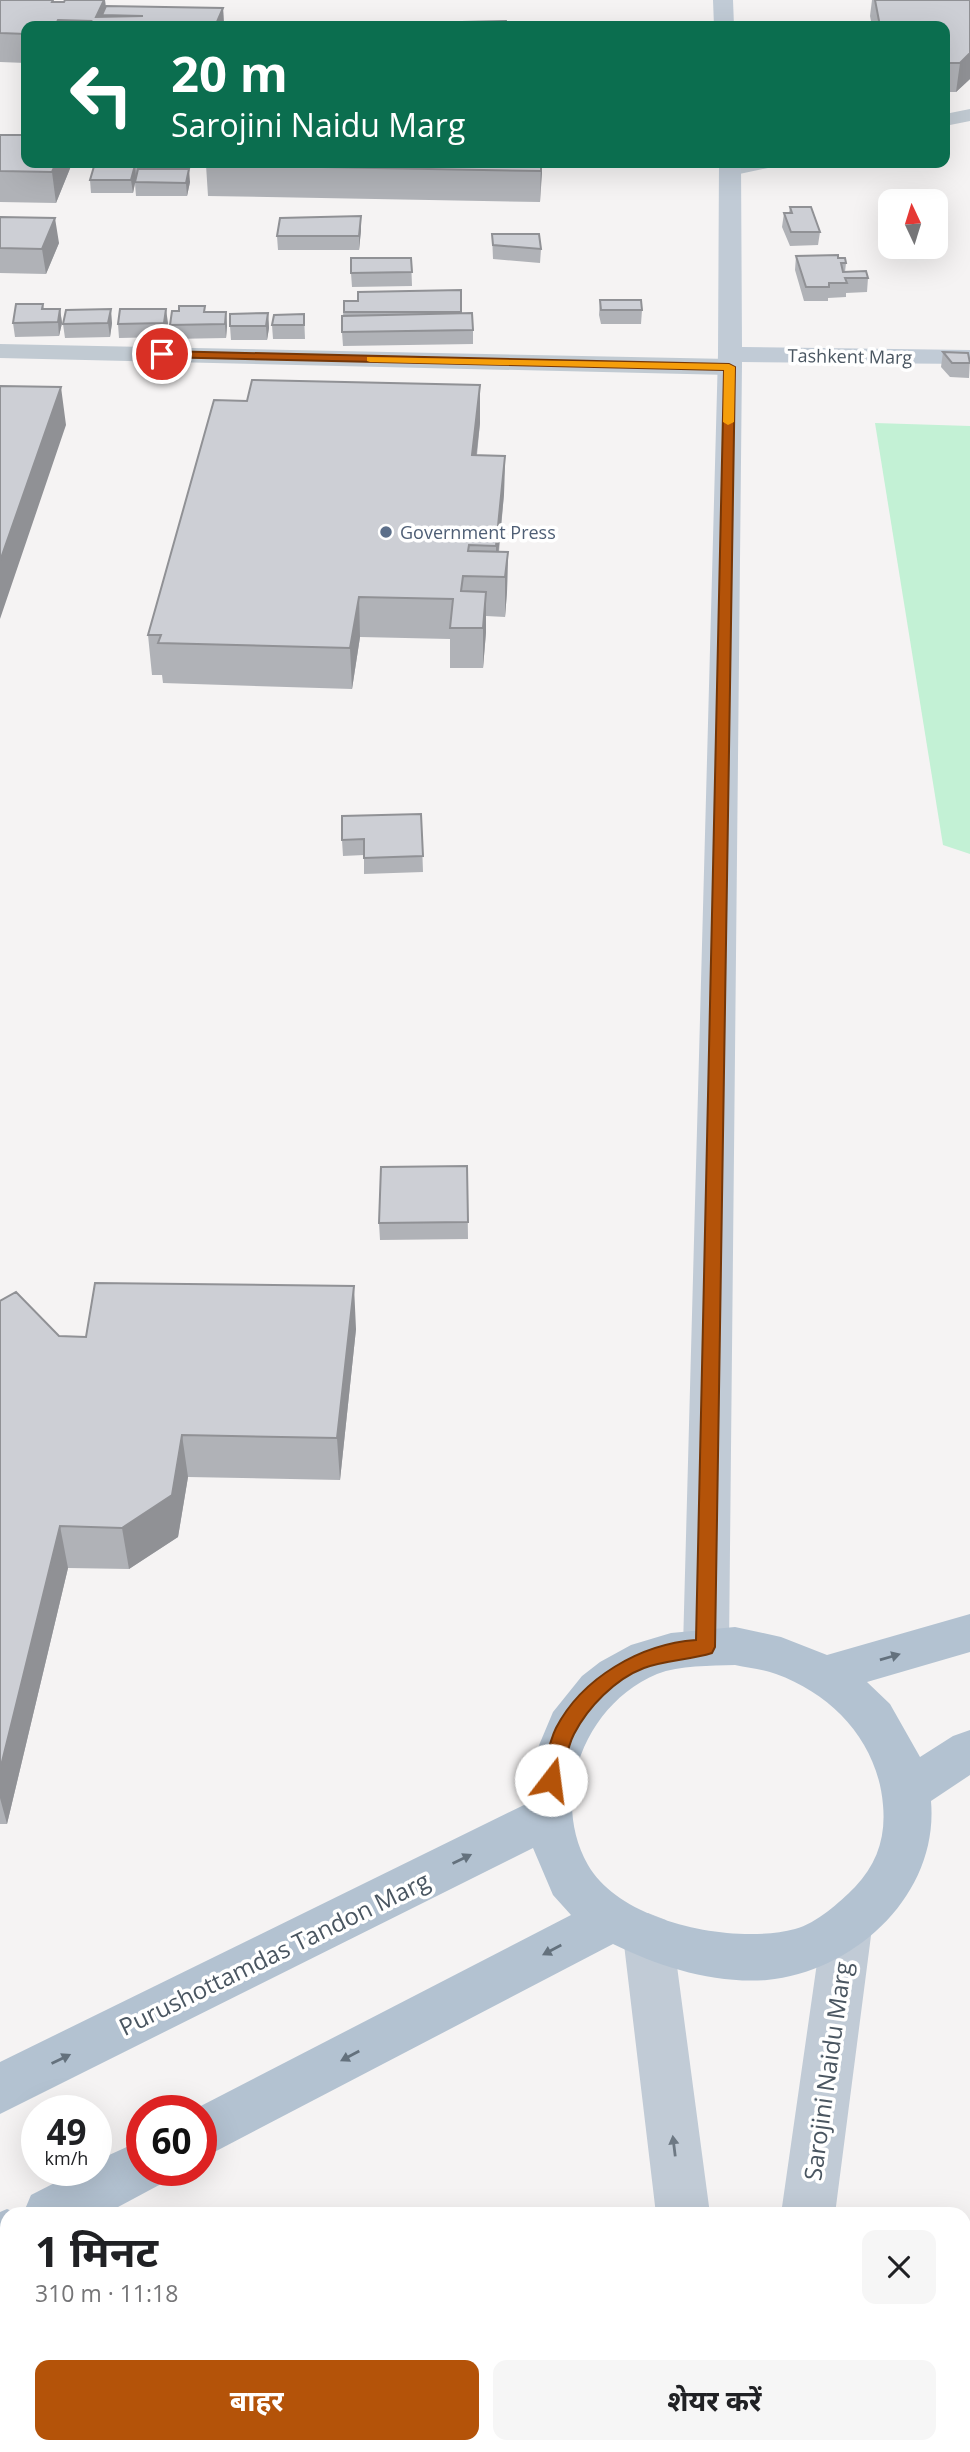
<!DOCTYPE html>
<html lang="hi">
<head>
<meta charset="utf-8">
<style>
  body { margin:0; font-family:"Open Sans","Noto Sans Devanagari",sans-serif; background:#f6f6f6; color:#202124; height:100vh; display:flex; flex-direction:column; font-size:26px; white-space:nowrap }
  * { box-sizing:border-box; margin:0 }
  p { font-size:23px; color:#757577 }
  .icon { flex:none; width:38px; height:38px; fill:none; stroke:currentColor; stroke-width:2; stroke-linecap:round; stroke-linejoin:round }
  .map { position:relative; flex:1; overflow:hidden }
  .panel { position:absolute; left:0px; top:2207px; width:971px; height:247px; display:flex; flex-direction:column; background:#fff; border-radius:21px 21px 0 0; box-shadow:0 7px 28px #0002 }
  .panel>* { flex:none }
  .banner { position:absolute; left:21px; top:21px; width:929px; height:147px; border-radius:14px; box-shadow:0 7px 28px #0002; background:#0b6e4f; color:#fff; overflow:hidden }
  .needle { width:46px; rotate:356deg }
  .tools { position:absolute; left:878px; top:189px; display:grid; gap:14px }
  .tools a { display:grid; place-items:center; width:70px; height:70px; border-radius:14px; background:#fff; box-shadow:0 7px 28px #0002; font-size:35px }
  .speed { position:absolute; left:21px; top:2095px; display:flex; gap:14px; font-size:35px; font-weight:700; text-align:center }
  .speed>* { display:grid; place-content:center; width:91px; height:91px; border-radius:50%; background:#fff; box-shadow:0 7px 28px #0002; line-height:1 }
  .speed small { font-size:18px; font-weight:400 }
  .speed .limit { border:10px solid #d22; background:#fff; color:#111 }
  .pin { position:absolute; display:grid; place-items:center; width:60px; height:60px; color:#fff; margin:-30px; border:4px solid #fff; border-radius:50%; box-shadow:0 2px 7px #0007 }
  .me { position:absolute; width:77px; margin:-38px; rotate:15deg; stroke-linejoin:round; filter:drop-shadow(0 0 5px #0008) }
  .turn { display:flex; align-items:center; gap:24px; height:147px; padding:0 35px; font-size:32px }
  .turn .icon { width:91px; height:91px; stroke-width:2.5 }
  .turn b { display:block; font-size:49px; line-height:60px }
  .round { display:grid; place-items:center; flex:none; width:74px; height:74px; border-radius:14px; background:#f6f6f6 }
  .head { display:flex; align-items:center; justify-content:space-between; height:119px; padding:0 35px }
  h1 { font-size:42px; font-weight:700; line-height:52px }
  .primary-button { display:flex; gap:14px; margin-top:auto; padding:14px 35px }
  .primary-button a { flex:1; height:80px; border-radius:14px; background:#b45309; color:#fff; font-size:28px; font-weight:700; line-height:80px; text-align:center }
  .primary-button a+a { background:#f6f6f6; color:#202124 }
  .map>svg:first-child { display:block }
  .green { fill:#c3f1d5 }
  .lines { fill:none; stroke-linecap:round; stroke-linejoin:round }
  .street { fill:#c1cad2; fill-rule:evenodd }
  .secondary { fill:#c1cbd6; fill-rule:evenodd }
  .primary { fill:#b3c2d1; fill-rule:evenodd }
  .wall { fill:#b0b2b7 }
  .shaded-wall { fill:#909195 }
  .building { fill:#cdcfd5; stroke:#909195; stroke-width:2 }
  .oneway { fill:#64717d }
  .oneway2 { fill:#6e7984 }
  .route { fill:#b45309; stroke:#753606; stroke-width:2 }
  .slow { fill:#f59e0b }
  .service-dot { fill:#5c6f8a; stroke:#fff; stroke-width:2.5 }
  .labels { text-anchor:middle; dominant-baseline:central; stroke-width:7; stroke-linejoin:round; paint-order:stroke }
  .far-street-label { font-size:18px; fill:#4a5661; stroke:#fff }
  .far-service-label { font-size:18px; fill:#4e5e75; stroke:#fff; text-anchor:start }
  .near-street-label { font-size:24px; fill:#4a5661; stroke:#fff }
</style>
</head>
<body>
<div class="map">
<svg width="970" height="2452" viewBox="0 0 970 2452">
  <rect width="100%" height="100%" fill="#f5f3f3"/>
  <path class="green" d="M875,423L970,426V854L943,845Z"/>
  <g class="lines">
    <path class="street" d="M970,109V121L945,126V114Z
      M729,163H771L768,168L730,176L719,169Z
      M0,344L729,359L738,362L742,367L738,372L729,375L0,358Z"/>
    <path class="secondary" d="M713,0H733L734,26H714Z
      M719,163H741L742,347L970,350V364L742,362L729,1647L722,1660L706,1666L690,1660L683,1647L718,354Z
      M847,1905L865,1912L872,1928L835,2214H781L822,1928L829,1912Z
      M648,1913L666,1920L673,1936L710,2214H656L623,1936L630,1920Z
      M682,2446H740L741,2452H683Z
      M747,2446H805L804,2452H746Z"/>
    <path class="primary" d="M970,1614V1652L867,1682L890,1704L920,1757L953,1736L970,1730V1775L931,1801C939,1894 856,1971 767,1980C714,1984 660,1967 613,1944L201,2159V2110H193L571,1915L553,1895L533,1848L0,2114V2062L524,1805L529,1769L553,1712L582,1676L600,1662L631,1645L671,1633L735,1627L781,1637L827,1655ZM735,1665C749,1668 763,1669 776,1674C834,1695 878,1743 883,1805C886,1837 877,1864 855,1887C839,1903 817,1923 795,1929C734,1945 621,1923 588,1865C549,1797 585,1704 657,1674C680,1665 710,1666 735,1665Z
      M142,2140V2170H167L161,2184L105,2214H23L31,2195L80,2170H96V2161Z
      M7,2209L19,2214H7V2264L0,2267V2212Z"/>
  </g>
  <path class="wall" d="M0,0L64,2L105,0L106,7L223,8L224,24L241,26H26V63L0,62Z
    M872,0H970V79L956,92H945V26H872L870,16Z
    M0,135L26,163H91L90,165L71,164V166L56,203L0,202Z
    M95,163H177V169L190,182L187,196H136L135,183L133,193H91L90,180Z
    M542,163L540,202L208,196L206,165Z
    M790,207L820,232L818,245L790,246L782,227L784,213H789Z
    M361,216V230L359,250H278L277,236Z
    M0,217L59,243L46,274L0,273Z
    M492,234L541,249L540,263L493,259Z
    M796,256L838,258L846,263L845,272L868,278L867,292L846,293V297L828,298V301H804L795,270Z
    M411,258L412,286L352,287L351,273Z
    M461,290V314L473,330V344L343,346L342,332L344,301H358Z
    M600,300L642,310L641,324H601L599,315Z
    M43,304L44,309H60L62,323L59,336L15,337L13,323Z
    M205,306V312H226L227,326L226,338L171,339L170,325Z
    M268,313L269,328L267,340H231L230,326Z
    M304,314L305,339H273L272,325Z
    M112,323L110,337L65,338L63,324Z
    M168,323L165,337L119,338L118,324Z
    M943,352L970,359L969,378L950,377L941,367Z
    M480,423L477,455L505,456L504,494L499,552H508L507,592L505,617L486,616V632L483,668H450V639L360,637L352,689L163,683L162,675H152L148,635Z
    M421,814L423,872L364,874V855L343,856L342,840Z
    M467,1166L468,1239L380,1240L379,1223Z
    M0,1301L59,1336L86,1337L356,1329L340,1480L188,1477L178,1537L129,1569L68,1568L7,1824H0Z"/>
  <path class="shaded-wall" d="M105,0L106,15H102L103,26L96,17Z
    M223,8L224,26L216,24Z
    M970,53V79L956,92L960,63Z
    M56,163H71V166L56,203L52,172Z
    M174,163H177L178,168L175,178Z
    M541,163H542V173L540,202Z
    M135,165L136,178L133,193L131,180Z
    M189,169L190,182L187,196L186,183Z
    M361,216V230L359,250V236Z
    M55,218L59,243L46,274L42,249Z
    M60,309L62,323L59,336L58,322Z
    M111,309L112,323L110,337L108,323Z
    M166,309L168,323L165,337L164,323Z
    M226,312L227,326L226,338L225,324Z
    M268,313L269,328L267,340L266,326Z
    M480,385V423L472,493V455Z
    M61,387L66,425L0,619V561Z
    M505,456L504,494L496,577V546Z
    M508,552L507,592L505,617V577Z
    M486,592V632L483,668V628Z
    M359,597L360,637L352,689L350,648Z
    M354,1286L356,1329L340,1480L337,1438Z
    M182,1435L188,1477L178,1537L129,1569L122,1528Z
    M60,1526L68,1568L7,1824L0,1798V1770Z"/>
  <path class="building" d="M0,0H53L52,2H64L65,0H104L96,17L143,16L102,15L106,6L223,8L216,24L240,25V26H88L91,21L58,20L55,26H26V34L0,33Z
    M875,0H970V53L960,63H945V26H880Z
    M506,21L507,26H464L463,22Z
    M0,135H26V163H56L52,172L0,171Z
    M95,163H174L173,165H135L131,180H90Z
    M207,163H541V171L206,165Z
    M138,169H189L186,183L135,182Z
    M790,207H811L820,232H791L784,213H792Z
    M361,216L359,236H277L280,218Z
    M0,217L55,218L42,249L0,248Z
    M492,234H539L541,249L493,245Z
    M838,255V258H845L846,263H841L843,272L866,271L868,278H845L847,283H829V287H806L796,256Z
    M351,258H411L412,272L351,273Z
    M461,290V312H344V301H358V292Z
    M600,300H641L642,310H601Z
    M16,304H43L42,309H60L58,322L13,323Z
    M179,306H205L204,312H226L225,324L170,325L172,311H179Z
    M111,309L108,323L63,324L66,310Z
    M120,309H166L164,323L118,324Z
    M268,313L266,326H230V314Z
    M472,313L473,330L342,332V316Z
    M304,314V325H272L274,315Z
    M943,352L968,353L970,363H952Z
    M252,380L480,385L472,455L505,456L496,546L469,545L468,551L508,552L505,577L463,576L461,591L486,592L483,628H450L453,599L359,597L350,648L158,643L161,635H148L214,400L247,401Z
    M0,386L61,387L0,561Z
    M421,814L423,856L364,858V839L342,840V816Z
    M467,1166L468,1222L379,1223L381,1167Z
    M95,1283L354,1286L337,1438L182,1435L172,1495L122,1528L60,1526L0,1770V1301L16,1292L59,1336L86,1337Z"/>
  <defs><path id="oneway-solid" d="M-6-.8H1V-3.2L6.5 0L1 3.2V.8H-6Z" transform="scale(1.75)"/></defs>
  <g class="oneway">
    <use href="#oneway-solid" transform="translate(890 1657) rotate(-16)"/>
    <use href="#oneway-solid" transform="translate(462 1859) rotate(-26)"/>
    <use href="#oneway-solid" transform="translate(552 1950) rotate(152)"/>
    <use href="#oneway-solid" transform="translate(350 2056) rotate(152)"/>
    <use href="#oneway-solid" transform="translate(61 2059) rotate(-26)"/>
  </g>
  <use class="oneway2" href="#oneway-solid" transform="translate(674 2146) rotate(-97)"/>
  <path class="route" d="M162,351L729,364L735,367L715,1647L712,1653C690,1660 666,1660 644,1668C615,1679 588,1707 574,1734C567,1747 565,1766 561,1780L558,1786L551,1789L544,1786L541,1780C546,1764 548,1744 556,1728C582,1678 640,1644 696,1640L724,370L158,357L157,354Z"/>
  <path class="slow" d="M367,357L729,364L735,367L734,422L728,425L723,422L724,370L370,362L367,361Z"/>
  <circle class="service-dot" cx="386" cy="532" r="7"/>
  <g class="labels">
    <g class="far-street-label">
      <text transform="translate(850 356) rotate(1)">Tashkent Marg</text>
    </g>
    <g class="far-service-label">
      <text x="400" y="532">Government Press</text>
    </g>
    <g class="near-street-label">
      <text transform="translate(274 1953) rotate(-26)">Purushottamdas Tandon Marg</text>
      <text transform="translate(827 2071) rotate(-82)">Sarojini Naidu Marg</text>
    </g>
  </g>
</svg>
<div class="tools">
<a><svg class="needle" viewBox="-14 -14 28 28"><path d="M0-13l5 13h-10z" fill="#e53935"/><path d="M0 13l5-13h-10z" fill="#757577"/></svg></a>
</div>
<div class="speed"><div>49<small>km/h</small></div><div class="limit">60</div></div>
<div class="pin" style="left:162px;top:354px;background:#d93025"><svg class="icon" aria-label="arrive" viewBox="0 0 24 24"><path d="M6 21V4h12l-3 4 3 4H6"/></svg></div>
<svg class="me" style="left:551px;top:1780px" viewBox="-20 -20 40 40"><circle r="19" fill="#fff"/><path d="M0-13L10 11 0 6-10 11z" fill="#b45309"/></svg>
<div class="banner">
<div class="turn"><svg class="icon" aria-label="left" viewBox="0 0 24 24"><path d="M17 20v-9H6M10 6l-5 5 5 5"/></svg><div><b>20 m</b>Sarojini Naidu Marg</div></div>
</div>
<section class="panel">
<div class="head"><div><h1>1 मिनट</h1><p>310 m · 11:18</p></div><a class="round"><svg class="icon" aria-label="close" viewBox="0 0 24 24"><path d="M6 6l12 12M18 6L6 18"/></svg></a></div>
<div class="primary-button"><a>बाहर</a><a>शेयर करें</a></div>
</section>
</div>
</body>
</html>
